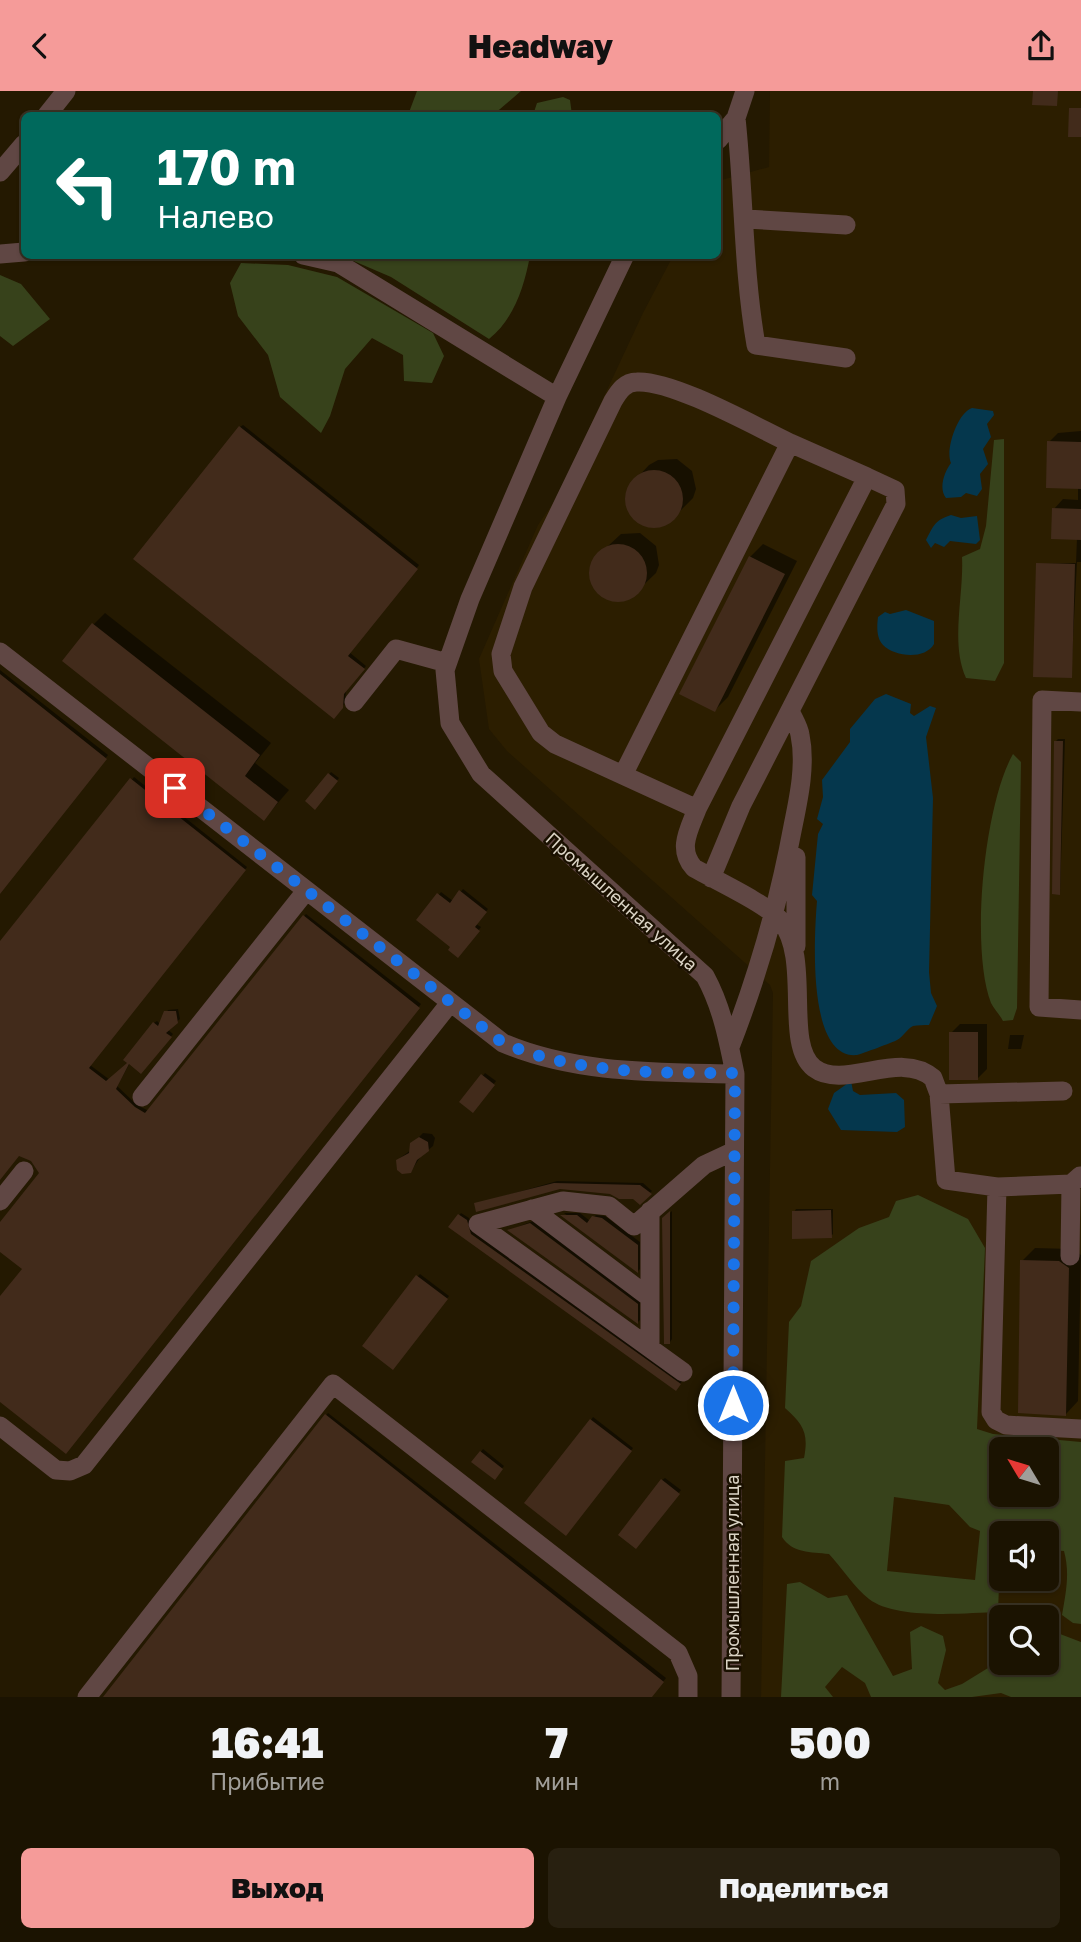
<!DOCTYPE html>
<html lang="ru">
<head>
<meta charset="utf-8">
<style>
  body { margin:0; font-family:"Golos Text",sans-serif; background:#282010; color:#f1f3f6; height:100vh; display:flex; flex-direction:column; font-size:26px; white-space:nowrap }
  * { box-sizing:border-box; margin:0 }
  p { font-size:23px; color:#a09e99 }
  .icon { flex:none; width:38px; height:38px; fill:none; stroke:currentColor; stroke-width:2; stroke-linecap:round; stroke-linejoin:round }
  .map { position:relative; height:1606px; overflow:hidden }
  .side { display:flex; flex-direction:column; background:#1b1301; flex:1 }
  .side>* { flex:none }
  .guide { position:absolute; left:21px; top:21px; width:700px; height:147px; border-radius:10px; box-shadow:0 2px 5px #0004,0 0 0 2px #393223; background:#00695c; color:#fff; overflow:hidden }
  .needle { width:46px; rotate:308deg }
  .buttons { position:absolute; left:989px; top:1346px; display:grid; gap:14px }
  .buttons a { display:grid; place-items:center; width:70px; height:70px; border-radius:10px; background:#1b1301; box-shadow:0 2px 5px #0004,0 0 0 2px #393223; font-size:35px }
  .pin { position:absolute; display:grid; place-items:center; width:60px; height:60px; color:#fff; margin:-30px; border-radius:14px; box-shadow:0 4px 10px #0006 }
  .me { position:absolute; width:77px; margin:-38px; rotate:0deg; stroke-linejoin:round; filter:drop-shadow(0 0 5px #0008) }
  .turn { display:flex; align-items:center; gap:24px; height:147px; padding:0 21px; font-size:32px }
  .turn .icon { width:91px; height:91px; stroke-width:2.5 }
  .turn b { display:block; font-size:49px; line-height:60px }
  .eta { display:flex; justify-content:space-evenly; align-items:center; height:119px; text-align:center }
  .eta b { font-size:42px; font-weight:800; line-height:49px }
  .button { display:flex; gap:14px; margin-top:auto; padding:14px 21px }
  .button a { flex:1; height:80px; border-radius:10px; background:#f59b99; color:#111; font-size:28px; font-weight:800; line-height:80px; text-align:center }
  .button a+a { background:#282010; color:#f1f3f6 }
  header { display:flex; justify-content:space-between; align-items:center; height:91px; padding:0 21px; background:#f59b99; color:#111; font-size:32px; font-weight:800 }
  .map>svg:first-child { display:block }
  .built { fill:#2c1e00; fill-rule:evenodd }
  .green { fill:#37421b; fill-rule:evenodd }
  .water { fill:#05374d }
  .shadow { fill:#0007 }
  .building { fill:#422b1b }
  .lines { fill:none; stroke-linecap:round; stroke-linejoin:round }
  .minor { stroke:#604744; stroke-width:19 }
  .route { stroke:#1a73e8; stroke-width:12; stroke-dasharray:0 21.6 }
  .labels { text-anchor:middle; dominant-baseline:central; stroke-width:5; stroke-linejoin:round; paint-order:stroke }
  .street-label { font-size:18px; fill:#dad3c4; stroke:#1a1000 }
</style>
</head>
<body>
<header><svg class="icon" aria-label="back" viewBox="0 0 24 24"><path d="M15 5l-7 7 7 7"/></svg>Headway<svg class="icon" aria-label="share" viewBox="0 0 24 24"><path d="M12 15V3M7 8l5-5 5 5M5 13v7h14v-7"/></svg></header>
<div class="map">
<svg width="1081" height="1606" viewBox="0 0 1081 1606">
  <rect width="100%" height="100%" fill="#241901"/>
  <path class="built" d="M770,0H1081V1606H761L773,902L770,894L507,660L489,638L479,568L538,434L556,408L643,222L673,165L718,164V90L769,76ZM1001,1358H1046V1404H1001ZM1001,1442H1046V1488H1001ZM1001,1526H1046V1572H1001Z"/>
  <path class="green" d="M417,0H521L493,24H408Z
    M563,6L570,9L572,24H522L523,21H534L537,12Z
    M342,165H530C524,196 514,228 489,248L391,186Z
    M241,172L288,174L337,186L433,242L444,265L432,292L404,290L403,264L372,247L345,278L330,325L321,342L280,306L268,264L238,225L230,192Z
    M0,184L21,193L50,228L13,255L0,245Z
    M1004,348V572L995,590L966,587C950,552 964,504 962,466L980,458L986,435L994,349Z
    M1013,663L1021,671L1017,917L1013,929L1003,930C1000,924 994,918 991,912C970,857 984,714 1013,663Z
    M918,1104L968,1128L985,1157L977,1338L993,1343L1081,1351V1533L1073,1532L1062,1524C1066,1501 1070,1482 1064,1460L1047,1459L1046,1442H1001L998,1521C965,1522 896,1529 869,1508C854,1496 842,1477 829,1463C811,1461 792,1462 782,1446L785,1370L804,1367C809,1342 803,1333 785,1317L789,1231L801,1215L811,1170L859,1137L889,1126L896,1110ZM1001,1358H1046V1404H1001ZM894,1406L949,1414L970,1436L980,1440L975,1489L887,1480Z
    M800,1491L828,1507L847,1504L893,1585L912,1578L910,1541L921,1535L943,1545L946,1559L938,1592L945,1599L962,1593L1001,1569V1572H1046L1047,1538L1081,1551V1606H1011L1001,1602L972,1606H871L865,1592L842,1576L825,1596L833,1606H781L787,1493Z"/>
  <path class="water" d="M972,317L993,320L994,324L987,333L991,346L983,358L988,373L980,383L982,398L977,405L966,402L961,406L946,407C938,397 945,380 951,372C945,360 957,322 972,317Z
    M951,424L961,427L977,425L980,449L976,453L950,450L944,456L935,452L931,457L926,449C934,434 935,429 951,424Z
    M906,519L934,530V553C925,569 895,566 883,554C876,547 877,534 878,526L885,521L890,523Z
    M886,603L911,613L910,622L914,625L930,615L936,617L926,646L933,707L929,881L931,902L937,915L929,934C924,934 918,934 913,935C907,938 903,946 897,949C894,951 861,963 857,964C807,969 814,847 817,810L812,804L818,743L823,733L817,728L823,706L822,689L850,651V638L875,608Z
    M851,990L853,1000L860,1004L896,1002L904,1009L905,1036L897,1041L841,1039L828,1018L834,1002Z"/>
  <path class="shadow" d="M243,334L419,474L349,561L366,575L346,599L345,612L334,626L240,336Z
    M1081,340V471H1077L1071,586L1038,473L1076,472L1077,447L1054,418L1063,408L1078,409V396L1049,351L1058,342Z
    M677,368L692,380L696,398L693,407L666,434L647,435L631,423L627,405L636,388L649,374L658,369Z
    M640,442L656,455L659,474L656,482L630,507L611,509L594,496L591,477L594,468L621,443Z
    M763,453L797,470L728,606L715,619L750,466Z
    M105,522L271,652L255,672L289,699L264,728L93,534Z
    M0,579L108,664L0,801Z
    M1058,648H1065L1060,802L1056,650Z
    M331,681L339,687L315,716L307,710Z
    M134,686L247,776L90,974L110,989L129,971L154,932L157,930L160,933L168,919L178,918L180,928L167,938L173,943L141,981L130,972L117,995L137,1014L149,1020L306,823L421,913L68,1358L0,1308V1208L24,1177L0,1158V1134L42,1082L32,1069L19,1063L0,1087V853Z
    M463,798L488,818L476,833L481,836L458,865L453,856L418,829L441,801L453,810Z
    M960,933H987V978L977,988L951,942Z
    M1010,944H1024L1021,958H1008Z
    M485,982L496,990L473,1020L461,1011Z
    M423,1042L432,1043L435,1047L433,1055L421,1065L411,1080L397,1075L400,1067L411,1059L412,1053Z
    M557,1090L643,1092L652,1100L640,1111L633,1106L564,1096L476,1113Z
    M796,1118H833V1143L831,1145L794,1121Z
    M672,1120V1248L670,1251L664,1127Z
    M461,1122L469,1127L473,1140L682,1290L678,1296L451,1135Z
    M564,1122H580L590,1130L596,1124L605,1125L640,1151V1178L638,1180Z
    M533,1130L640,1210V1229L638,1231L510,1139Z
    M1035,1157L1072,1158L1081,1164L1078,1310L1066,1323L1022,1170Z
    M420,1183L449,1205L395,1275L418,1185Z
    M328,1322L666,1587L651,1606H105Z
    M593,1326L633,1357L568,1440L591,1329Z
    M483,1358L504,1375L494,1387L473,1371Z
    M665,1387L681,1399L639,1453L662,1389Z"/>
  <path class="building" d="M1033,0H1058L1057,15L1032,14Z
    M1069,17H1081V46H1068Z
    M239,335L418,478L348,565L365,578L344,603L343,617L334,628L133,468Z
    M1047,350L1081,351V398L1046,397Z
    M625 408a29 29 0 1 1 58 0a29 29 0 1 1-58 0Z
    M1052,417L1081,418V449L1051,448Z
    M589 482a29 29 0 1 1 58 0a29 29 0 1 1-58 0Z
    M749,465L785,483L715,621L679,603Z
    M1036,472L1075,473L1072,587L1033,586Z
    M92,532L260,664L245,685L278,711L264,730L62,570Z
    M0,583L107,668L0,803Z
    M1054,650H1063L1060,804L1052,803Z
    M328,682L338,690L315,719L305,710Z
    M130,687L246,779L89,977L106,990L127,972L123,969L153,931L158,935L164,920H176L178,932L166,942L172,946L141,983L129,973L116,998L135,1016L145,1022L303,824L420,917L66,1363L0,1311V1205L22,1178L0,1161V1131L39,1082L31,1070L19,1065L0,1089V850Z
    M459,799L487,821L475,836L480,840L458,867L448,859L450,856L416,829L437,802L450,812Z
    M949,941H978V989H949Z
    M481,983L495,994L473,1022L459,1011Z
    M419,1046L428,1051L429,1060L417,1069L411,1082L402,1083L397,1079L396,1069L409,1062L410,1052Z
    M554,1092L640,1094L652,1103L640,1114L633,1108H619L610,1103L560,1098L476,1121L474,1112Z
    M831,1119L832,1147L792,1148V1120Z
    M670,1120V1253H664L662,1127Z
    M458,1123L467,1129L471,1143L681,1293L676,1300L448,1136Z
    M560,1124H577L587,1132L592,1125L602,1127L638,1154V1182Z
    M530,1132L638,1213V1233L507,1139Z
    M1020,1169L1059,1170L1069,1177L1066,1325L1018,1322Z
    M416,1184L448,1208L393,1279L362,1255Z
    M325,1323L664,1591L652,1606H103Z
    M590,1328L632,1360L566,1445L524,1412Z
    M480,1360L503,1378L495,1389L471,1371Z
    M661,1388L680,1403L636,1458L618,1444Z"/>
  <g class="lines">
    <path class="minor" d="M47,24L66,0
      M736,27C744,102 743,179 756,254L846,267
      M718,49L736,27L745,0
      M0,81L24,53
      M746,128L846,134
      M0,163L24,161
      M303,164L338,172L557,306
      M625,164L557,306L470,508L445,579L450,632L481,683L705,885C722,916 728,948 735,983L731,1606
      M790,352L867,386L697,718C689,739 677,758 694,777C715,789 767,813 781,830C812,868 783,953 814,977C844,1000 900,958 933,987L939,1003L946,1089L997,1096L1071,1093
      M0,561L503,952C576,983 656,981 735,983
      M354,611L396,558L447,572
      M1081,611L1042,609L1039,916L1081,919
      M623,684L790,352C756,336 673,289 637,291C625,291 619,300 613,310L523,496L501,563L503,580L541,642L555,653L697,718
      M796,766V855
      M711,787L741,715L896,413L895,399L867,386
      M730,956C758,884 779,811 793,735C799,706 806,673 800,644C799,636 793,627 790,620
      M939,1003L1063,1000
      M142,1006L306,800
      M997,1096L991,1321L996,1329L1006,1334L1081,1338
      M0,1110L24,1080
      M532,1118L650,1207
      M1070,1165L1071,1093L1080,1085
      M650,1257V1120
      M683,1281L478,1133L563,1110L609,1115L634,1135L704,1074L734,1060
      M0,1335L56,1379L70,1380L84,1374L450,912
      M87,1606L333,1293L678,1562L688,1585V1606"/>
  </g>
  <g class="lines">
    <path class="route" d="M175,697L503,952C576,983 656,982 735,982L733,1314"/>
  </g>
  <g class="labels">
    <g class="street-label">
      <text transform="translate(622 810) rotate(42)">Промышленная улица</text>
      <text transform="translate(732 1482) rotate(-90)">Промышленная улица</text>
    </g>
  </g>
</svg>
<div class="buttons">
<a><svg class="needle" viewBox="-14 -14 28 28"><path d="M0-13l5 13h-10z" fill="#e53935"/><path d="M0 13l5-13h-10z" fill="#a09e99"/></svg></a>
<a><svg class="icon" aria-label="sound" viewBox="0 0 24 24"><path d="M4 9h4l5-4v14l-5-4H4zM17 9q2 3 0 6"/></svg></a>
<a><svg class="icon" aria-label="search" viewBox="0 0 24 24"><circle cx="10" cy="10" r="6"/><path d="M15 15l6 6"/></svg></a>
</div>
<div class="pin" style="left:175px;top:697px;background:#d93025"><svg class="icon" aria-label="arrive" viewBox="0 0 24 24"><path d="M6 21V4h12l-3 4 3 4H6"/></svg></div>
<svg class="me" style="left:733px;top:1314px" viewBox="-20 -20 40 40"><circle r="17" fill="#1a73e8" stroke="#fff" stroke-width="3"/><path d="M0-11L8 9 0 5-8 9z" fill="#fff"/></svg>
<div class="guide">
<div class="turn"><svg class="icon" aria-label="left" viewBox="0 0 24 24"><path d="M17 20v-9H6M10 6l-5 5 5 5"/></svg><div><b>170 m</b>Налево</div></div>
</div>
</div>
<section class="side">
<div class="eta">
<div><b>16:41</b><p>Прибытие</p></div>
<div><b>7</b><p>мин</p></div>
<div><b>500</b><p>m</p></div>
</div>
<div class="button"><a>Выход</a><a>Поделиться</a></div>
</section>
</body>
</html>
